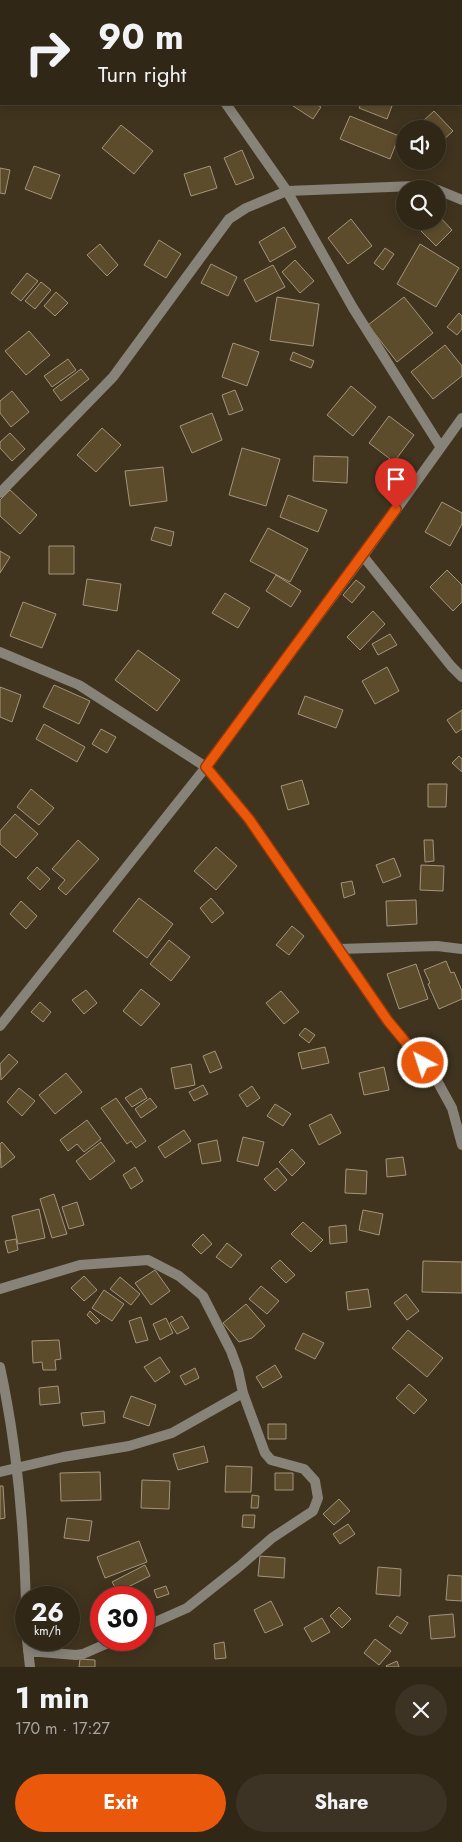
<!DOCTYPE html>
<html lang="en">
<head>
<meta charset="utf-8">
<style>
  body { margin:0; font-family:Jost,sans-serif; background:#3c3324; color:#f1f3f6; height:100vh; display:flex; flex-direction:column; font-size:19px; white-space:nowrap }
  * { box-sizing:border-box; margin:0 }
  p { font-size:16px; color:#a8a5a1 }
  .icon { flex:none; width:28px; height:28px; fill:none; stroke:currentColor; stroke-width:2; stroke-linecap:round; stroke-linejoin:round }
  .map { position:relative; height:1667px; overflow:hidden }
  .side { display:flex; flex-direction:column; background:#302717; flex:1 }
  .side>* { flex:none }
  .banner { position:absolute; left:0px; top:0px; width:462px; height:105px; box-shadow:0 2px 12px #0003,0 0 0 1px #4b4436; background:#302717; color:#f1f3f6; overflow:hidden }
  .controls { position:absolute; left:396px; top:120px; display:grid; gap:10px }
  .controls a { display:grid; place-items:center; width:50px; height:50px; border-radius:50%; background:#302717; box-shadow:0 2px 12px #0003,0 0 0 1px #4b4436; font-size:25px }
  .speed { position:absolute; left:15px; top:1586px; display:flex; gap:10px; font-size:25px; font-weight:700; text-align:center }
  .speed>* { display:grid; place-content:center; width:65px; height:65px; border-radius:50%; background:#302717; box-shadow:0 2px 12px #0003,0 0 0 1px #4b4436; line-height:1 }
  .speed small { font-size:12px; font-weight:400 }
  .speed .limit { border:8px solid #d22; background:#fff; color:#111 }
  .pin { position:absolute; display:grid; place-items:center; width:42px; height:42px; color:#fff; margin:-51px -21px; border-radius:50% 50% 50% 0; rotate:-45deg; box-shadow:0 0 5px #0007 }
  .pin .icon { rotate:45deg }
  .me { position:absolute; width:55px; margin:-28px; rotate:320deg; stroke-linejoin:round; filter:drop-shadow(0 0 4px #0008) }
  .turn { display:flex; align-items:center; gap:18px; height:105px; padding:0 15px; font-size:22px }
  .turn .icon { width:65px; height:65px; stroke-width:2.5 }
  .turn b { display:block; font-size:35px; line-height:42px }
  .round { display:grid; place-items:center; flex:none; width:52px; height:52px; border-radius:26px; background:#3c3324 }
  .headline { display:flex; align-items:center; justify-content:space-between; height:85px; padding:0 15px }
  h1 { font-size:30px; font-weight:700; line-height:38px }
  .cta { display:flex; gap:10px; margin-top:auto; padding:10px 15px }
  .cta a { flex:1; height:58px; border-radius:30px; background:#ea580c; color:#fff; font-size:20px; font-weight:700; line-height:58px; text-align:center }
  .cta a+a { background:#3c3324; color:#f1f3f6 }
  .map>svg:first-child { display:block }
  .building { fill:#5d4c2c; stroke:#a3957d }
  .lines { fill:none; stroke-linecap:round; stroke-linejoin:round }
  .street { stroke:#888378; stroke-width:10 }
  .route-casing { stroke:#983908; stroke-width:12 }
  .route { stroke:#ea580c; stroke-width:9 }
</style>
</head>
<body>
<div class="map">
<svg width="462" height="1667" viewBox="0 0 462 1667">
  <rect width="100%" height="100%" fill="#40341f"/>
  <path class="building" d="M295,104H315L321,107L313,119L293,106Z
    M361,104H388L392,106L387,119L359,108Z
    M434,111L453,131L441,142L438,139V129H428L422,122Z
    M350,116L399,136L390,159L340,139Z
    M121,125L153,151L134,174L102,148Z
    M242,150L254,178L236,185L224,158Z
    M34,166L60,175L51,199L25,189Z
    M210,166L217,188L191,196L184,174Z
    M0,168L10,170L5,194L0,193Z
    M438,215L452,230L436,246L419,229L427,221H438Z
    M351,219L372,246L348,264L328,238Z
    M284,227L296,247L270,262L259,242Z
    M159,240L181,254L166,278L144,265Z
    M100,244L118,265L107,276L87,255Z
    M420,244L459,268L436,307L397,284Z
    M385,248L394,254L383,270L374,263Z
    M295,260L314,281L300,293L282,272Z
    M211,264L237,277L228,296L201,283Z
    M273,265L285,287L256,302L244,280Z
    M27,273L38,281L21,301L11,293Z
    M41,282L51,290L35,309L25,301Z
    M56,292L68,303L55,316L44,306Z
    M277,297L319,304L313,346L270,340Z
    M404,297L433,333L397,362L368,325Z
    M459,313L462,316V329L457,335L447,327Z
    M29,331L50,355L26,375L5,351Z
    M233,343L259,352L247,386L222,377Z
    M445,345L462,366V376L433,399L411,372Z
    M293,352L314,361L311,368L290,360Z
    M68,359L76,370L52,387L44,376Z
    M81,369L89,379L61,401L53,390Z
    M351,386L376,407L353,436L327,415Z
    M235,390L243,410L229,415L222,395Z
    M12,391L29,412L11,427L0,413V401Z
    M212,413L222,440L192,453L180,426Z
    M389,416L414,435L394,462L369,443Z
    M102,428L121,445L96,472L77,455Z
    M10,433L25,449L12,461L0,448V442Z
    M242,448L280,459L266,506L229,495Z
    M314,456L348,457L347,483L313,481Z
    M163,467L167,501L130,506L125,471Z
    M10,490L37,515L20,534L0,516V500Z
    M288,495L327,510L318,532L280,517Z
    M442,502L462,513V524L450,546L425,532Z
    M155,527L174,532L171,546L151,540Z
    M268,528L308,549L290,582L250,561Z
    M49,546H74V574H49Z
    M0,551L10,557L0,573Z
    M447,570L462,585V602L453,611L430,587Z
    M276,575L301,591L291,607L266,591Z
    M87,579L121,584L117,611L83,605Z
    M356,580L365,587L352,603L343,595Z
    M225,593L250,608L238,628L212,613Z
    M23,602L56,614L42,648L10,636Z
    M373,611L385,624L360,650L347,637Z
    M390,634L397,645L378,655L372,644Z
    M138,650L180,680L157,711L115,680Z
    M387,667L399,691L375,704L362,681Z
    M54,685L90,701L79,724L43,707Z
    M0,687L21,695L12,722L0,717Z
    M305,696L343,710L336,728L298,714Z
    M462,710V729L456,733L447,720Z
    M44,724L85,747L77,762L36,739Z
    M101,729L116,737L107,753L92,744Z
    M459,756L462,759V772L452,763Z
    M302,780L309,804L288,810L281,786Z
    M428,784H447L446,807H428Z
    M31,789L54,808L39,825L17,807Z
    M15,814L38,834L16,858L0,844V831Z
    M78,840L99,859L66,895L58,888L65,880L52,869Z
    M424,840H433L434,861L425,862Z
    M216,847L237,866L216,890L194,871Z
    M394,858L401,876L383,883L376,865Z
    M421,865L444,866L443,891L420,890Z
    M37,867L50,879L40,890L27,878Z
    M352,881L355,894L344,898L341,883Z
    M139,898L173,924L147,958L113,931Z
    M211,898L224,913L212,923L200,908Z
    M416,900L417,924L387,926L386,901Z
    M21,901L37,916L26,929L10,914Z
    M292,926L304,936L289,955L276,945Z
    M169,940L190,957L171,981L150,964Z
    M446,961L451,973L454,972L462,991V999L439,1009L428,984L430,983L424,970Z
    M416,964L428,999L399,1009L387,974Z
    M141,989L160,1004L141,1026L123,1011Z
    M86,990L97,1003L84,1014L72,1000Z
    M281,991L299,1012L284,1024L266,1003Z
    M40,1002L51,1012L43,1022L31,1012Z
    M305,1028L315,1035L309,1043L299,1035Z
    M325,1047L329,1063L302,1069L298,1053Z
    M215,1051L222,1068L210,1073L203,1056Z
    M9,1054L18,1062L1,1080L0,1064Z
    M191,1064L195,1085L175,1089L171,1068Z
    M384,1067L389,1090L364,1095L359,1073Z
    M66,1073L82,1092L55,1114L39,1095Z
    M203,1085L208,1094L194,1101L189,1092Z
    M252,1086L260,1098L247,1107L239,1095Z
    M19,1088L35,1101L22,1116L7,1102Z
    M141,1088L147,1098L132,1107L125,1098Z
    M116,1098L146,1141L136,1148L131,1141L127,1144L101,1108Z
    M150,1098L157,1107L141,1118L135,1109Z
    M275,1104L291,1114L283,1126L267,1116Z
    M331,1114L341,1133L319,1145L309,1125Z
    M87,1120L101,1139L84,1152L77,1144L68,1151L60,1140Z
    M184,1130L191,1141L165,1158L158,1147Z
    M243,1137L264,1142L258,1166L237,1161Z
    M217,1140L221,1161L202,1164L198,1144Z
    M2,1142L15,1157L1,1168L0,1144Z
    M101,1142L115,1161L90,1180L76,1161Z
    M292,1149L305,1163L292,1176L279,1162Z
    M403,1157L406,1175L387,1177L386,1159Z
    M135,1167L143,1181L131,1189L123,1175Z
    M277,1168L287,1180L275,1191L264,1179Z
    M346,1169L367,1171L366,1194L345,1193Z
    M54,1194L67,1234L52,1238L40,1199Z
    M77,1202L84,1225L69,1229L62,1207Z
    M39,1209L45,1238L18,1244L12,1216Z
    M363,1210L383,1214L379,1235L359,1230Z
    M303,1222L323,1240L311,1252L291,1234Z
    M346,1225L347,1242L330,1244L329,1227Z
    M203,1234L212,1244L201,1254L192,1245Z
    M16,1239L18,1250L8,1253L5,1241Z
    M227,1243L242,1255L231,1268L216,1257Z
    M280,1260L295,1275L286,1283L271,1268Z
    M423,1261L462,1262V1293L422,1292Z
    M155,1270L170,1291L151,1305L135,1283Z
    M84,1276L97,1290L84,1301L71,1288Z
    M120,1277L140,1294L131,1305L110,1289Z
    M261,1286L279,1301L267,1314L249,1299Z
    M368,1289L371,1307L348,1310L346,1292Z
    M104,1290L124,1304L112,1321L92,1308Z
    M406,1294L419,1311L407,1320L394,1303Z
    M246,1304L265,1326L252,1338L239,1342L223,1323Z
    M90,1311L100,1321L96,1324L87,1315Z
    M182,1316L189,1328L177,1334L170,1323Z
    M141,1317L148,1340L136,1343L129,1321Z
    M166,1318L173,1333L160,1340L153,1324Z
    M408,1330L443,1358L427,1377L392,1348Z
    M303,1333L324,1343L315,1359L295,1349Z
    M59,1340L61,1359L55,1360L56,1370H43L42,1362L33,1363L32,1341Z
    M160,1357L170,1372L155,1382L144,1367Z
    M275,1365L282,1377L263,1388L256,1377Z
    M195,1368L199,1378L185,1385L180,1376Z
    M409,1384L427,1400L414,1414L396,1398Z
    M58,1386L60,1403L40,1405L39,1388Z
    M131,1396L156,1405L149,1426L123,1417Z
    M104,1411L105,1423L83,1426L81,1413Z
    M268,1424H286V1439H268Z
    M204,1446L208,1462L178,1470L173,1454Z
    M226,1466L252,1467L251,1492H225Z
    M100,1472L101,1500L61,1501L60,1473Z
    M275,1473H293V1490H275Z
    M142,1480L170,1481L169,1509L141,1508Z
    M0,1486H3L5,1518L0,1519Z
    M252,1495L259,1496L258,1508H251Z
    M339,1499L350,1511L334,1525L323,1514Z
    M243,1515H255L254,1528L242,1527Z
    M67,1518L92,1521L89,1541L64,1538Z
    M348,1524L355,1534L340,1544L333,1534Z
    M139,1541L147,1562L105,1578L97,1557Z
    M260,1556L285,1558L284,1578L258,1576Z
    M145,1565L150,1576L118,1592L112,1582Z
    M378,1567L401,1569L400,1596L376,1594Z
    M448,1575L462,1576V1601L446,1600Z
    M166,1586L169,1594L157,1598L154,1590Z
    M271,1601L283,1625L265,1633L254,1610Z
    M339,1607L351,1619L342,1628L330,1616Z
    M453,1614L455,1637L431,1639L429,1616Z
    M397,1616L408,1623L401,1634L389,1626Z
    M322,1618L330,1632L312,1642L304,1628Z
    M375,1639L391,1651L379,1665L364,1653Z
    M224,1642L226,1658L215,1659L214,1644Z
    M80,1659L95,1660V1667H79Z
    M397,1661L399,1667H387L386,1666Z"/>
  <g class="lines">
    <path class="street" d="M156,0L157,1
      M226,104L287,191L353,308L440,446
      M438,190L462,200
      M0,493L113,377L229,219L246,208L287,191L415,186L432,189
      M363,556L451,666L462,677
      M0,652L79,685L206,767L249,819L388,1021L435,1077L452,1108L462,1145
      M339,949L437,946L462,949
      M0,1026L206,767L363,556L462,418
      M0,1289L80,1265L148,1260L179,1276L203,1296L231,1351L238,1370L243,1393L172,1433L129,1446L63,1457L0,1472
      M0,1367C17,1445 24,1524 26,1604
      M144,1627L187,1608L240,1566L272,1538L313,1511L318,1498L315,1481L304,1469L271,1460L265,1453L243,1393
      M27,1640L30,1667
      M28,1651L76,1655L83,1654L115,1640"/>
  </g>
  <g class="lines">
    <g class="route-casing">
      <path id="route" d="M396,509L206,767L249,819L388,1021L423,1063"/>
    </g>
    <use href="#route" class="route"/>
  </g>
</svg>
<div class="controls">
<a><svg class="icon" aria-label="sound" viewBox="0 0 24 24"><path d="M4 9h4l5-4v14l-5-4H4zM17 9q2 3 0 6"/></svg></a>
<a><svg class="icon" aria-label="search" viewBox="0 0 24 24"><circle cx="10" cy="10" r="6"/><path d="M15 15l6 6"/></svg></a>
</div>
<div class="speed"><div>26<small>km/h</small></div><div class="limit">30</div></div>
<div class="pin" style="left:396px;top:509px;background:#d93025"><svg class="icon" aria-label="arrive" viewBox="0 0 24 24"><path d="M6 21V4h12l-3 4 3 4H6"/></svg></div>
<svg class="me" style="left:423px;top:1063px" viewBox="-20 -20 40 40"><circle r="17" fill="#ea580c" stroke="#fff" stroke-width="3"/><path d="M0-11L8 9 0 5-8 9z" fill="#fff"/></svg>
<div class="banner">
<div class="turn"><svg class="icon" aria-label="right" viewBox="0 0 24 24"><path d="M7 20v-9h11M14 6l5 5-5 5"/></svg><div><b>90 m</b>Turn right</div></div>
</div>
</div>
<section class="side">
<div class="headline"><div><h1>1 min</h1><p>170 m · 17:27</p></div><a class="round"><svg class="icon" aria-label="close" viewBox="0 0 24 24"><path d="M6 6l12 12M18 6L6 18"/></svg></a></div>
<div class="cta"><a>Exit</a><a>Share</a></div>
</section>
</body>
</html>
